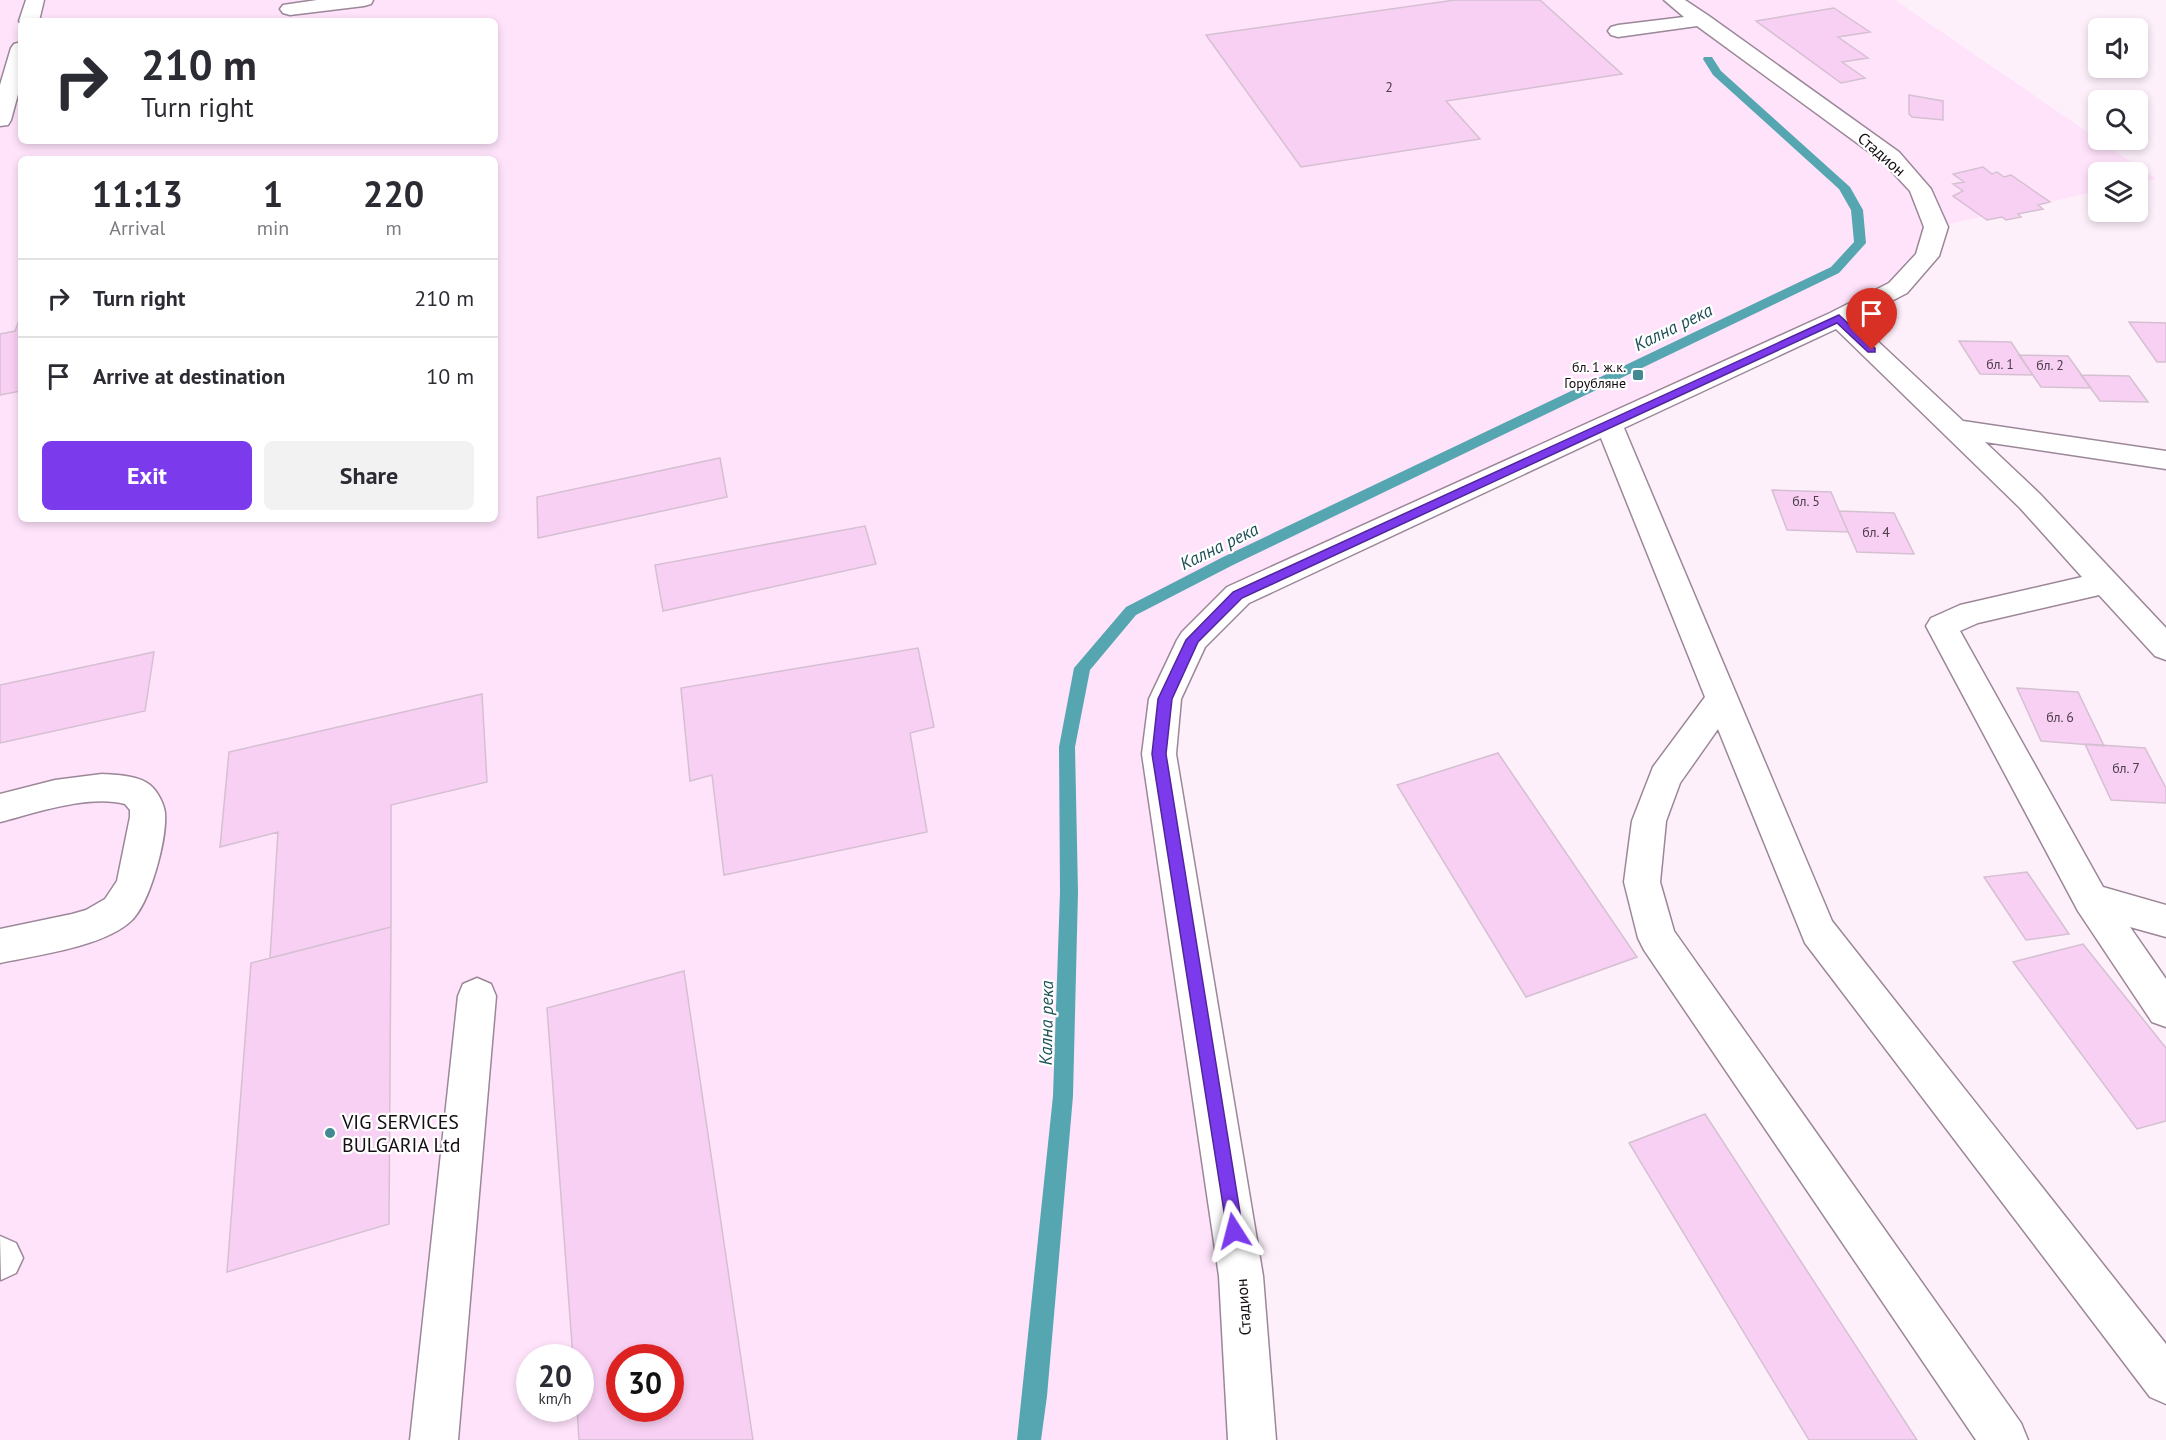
<!DOCTYPE html>
<html lang="en">
<head>
<meta charset="utf-8">
<style>
  body { margin:0; font-family:"PT Sans",sans-serif; background:#f2f2f3; color:#2b2b33; height:100vh; display:flex; flex-direction:column; font-size:22px; white-space:nowrap }
  * { box-sizing:border-box; margin:0 }
  p { font-size:20px; color:#7c7c81 }
  .icon { flex:none; width:33px; height:33px; fill:none; stroke:currentColor; stroke-width:2; stroke-linecap:round; stroke-linejoin:round }
  .map { position:relative; flex:1; overflow:hidden }
  .sheet { position:absolute; left:18px; top:156px; width:480px; height:366px; display:flex; flex-direction:column; background:#fff; border-radius:9px; box-shadow:0 3px 9px #0003 }
  .sheet>* { flex:none }
  .banner { position:absolute; left:18px; top:18px; width:480px; height:126px; border-radius:9px; box-shadow:0 3px 9px #0003; background:#fff; color:#2b2b33; overflow:hidden }
  .controls { position:absolute; left:2088px; top:18px; display:grid; gap:12px }
  .controls a { display:grid; place-items:center; width:60px; height:60px; border-radius:9px; background:#fff; box-shadow:0 3px 9px #0003; font-size:30px }
  .speed { position:absolute; left:516px; top:1344px; display:flex; gap:12px; font-size:30px; font-weight:700; text-align:center }
  .speed>* { display:grid; place-content:center; width:78px; height:78px; border-radius:50%; background:#fff; box-shadow:0 3px 9px #0003; line-height:1 }
  .speed small { font-size:15px; font-weight:400 }
  .speed .limit { border:9px solid #d22; background:#fff; color:#111 }
  .pin { position:absolute; display:grid; place-items:center; width:51px; height:51px; color:#fff; margin:-62px -26px; border-radius:50% 50% 50% 0; rotate:-45deg; box-shadow:0 0 6px #0007 }
  .pin .icon { rotate:45deg }
  .me { position:absolute; width:66px; margin:-33px; rotate:351deg; stroke-linejoin:round; filter:drop-shadow(0 0 4px #0008) }
  .turn { display:flex; align-items:center; gap:21px; height:126px; padding:0 24px; font-size:27px }
  .turn .icon { width:78px; height:78px; stroke-width:2.5 }
  .turn b { display:block; font-size:42px; line-height:51px }
  .eta { display:flex; justify-content:space-evenly; align-items:center; height:102px; text-align:center }
  .eta b { font-size:36px; font-weight:700; line-height:42px }
  .action { display:flex; gap:12px; margin-top:auto; padding:12px 24px }
  .action a { flex:1; height:69px; border-radius:9px; background:#7c3aed; color:#fff; font-size:24px; font-weight:700; line-height:69px; text-align:center }
  .action a+a { background:#f2f2f3; color:#2b2b33 }
  ul { padding:0; list-style:none }
  li { display:flex; align-items:center; gap:18px; height:78px; padding:0 24px; border-top:2px solid #e1e1e2 }
  li div { flex:1 }
  li b { display:block; font-size:22px }
  li em { font-style:normal }
  .map>svg:first-child { display:block }
  .built { fill:#ffe3fb; fill-rule:evenodd }
  .lines { fill:none; stroke-linecap:round; stroke-linejoin:round }
  .stream { fill:#56a6b1; fill-rule:evenodd }
  .building { fill:#f8d0f3; stroke:#d5c0d2; stroke-width:1.5; fill-rule:evenodd }
  .minor-casing { stroke:#9b8798; stroke-width:3 }
  .minor { fill:#fff; fill-rule:evenodd }
  .route { fill:#7c3aed; stroke:#51269a; stroke-width:1.5 }
  .poi-dot { fill:#438992; stroke:#fff; stroke-width:2 }
  .labels { text-anchor:middle; dominant-baseline:central; stroke-width:4.5; stroke-linejoin:round; paint-order:stroke }
  .number-label { font-size:14px; fill:#4d3e4b }
  .far-poi-label { font-size:14px; fill:#140d13; stroke:#fff; text-anchor:end }
  .street-label { font-size:16px; fill:#140d13; stroke:#fff }
  .water-label { font-size:18px; font-style:italic; fill:#1e5157; stroke:#fff }
  .near-poi-label { font-size:20px; fill:#140d13; stroke:#fff; text-anchor:start }
</style>
</head>
<body>
<div class="map">
<svg width="2166" height="1440" viewBox="0 0 2166 1440">
  <rect width="100%" height="100%" fill="#fdf0fb"/>
  <path class="built" d="M0,0H1895L2156,179L2138,183V172H2098V191L1936,227L1898,288L1238,595L1165,699L1252,1440H0ZM21,21H495V141H21ZM21,159H495V519H21ZM530,1358H580V1408H530ZM620,1358H670V1408H620Z"/>
  <g class="lines">
    <path class="stream" d="M1704,57H1712L1721,71L1850,187L1863,210L1866,243L1839,273L1233,565L1136,615L1090,670L1075,747L1078,892L1073,1096L1047,1396L1041,1440H1017L1053,1096L1060,892L1059,747L1074,668L1126,607L1223,557L1831,267L1854,242L1851,210L1839,189L1713,75L1703,59Z"/>
  </g>
  <path class="building" d="M1455,0H1540L1622,74L1446,101L1480,139L1301,167L1206,35Z
    M1834,8L1870,32L1838,37L1868,58L1842,62L1865,78L1841,83L1756,21Z
    M1909,95L1943,101V120L1912,117L1909,114Z
    M1983,167L1992,174L1997,172L2004,177L2011,175L2050,202L2038,205L2043,209L2018,214L2021,217L2006,220L2002,217L1987,220L1953,196L1963,191L1953,184L1964,182L1953,174Z
    M21,315V391L0,395V334L15,331Z
    M2129,322L2166,323V362H2157Z
    M1959,341L2011,342L2033,375L1980,374Z
    M2019,355L2068,356L2091,388L2041,387Z
    M2081,375L2129,376L2148,402L2100,401Z
    M720,458L727,497L538,538L537,497Z
    M1772,490L1831,492L1848,532L1787,530Z
    M1839,511L1894,513L1914,554L1857,552Z
    M865,526L876,564L663,611L655,565Z
    M918,648L934,727L910,733L927,832L724,875L712,775L690,781L681,688Z
    M154,652L145,711L0,743V685Z
    M2017,688L2078,692L2104,746L2041,741Z
    M482,694L487,782L391,805V927L270,958L278,832L220,847L229,752Z
    M2085,744L2145,748L2166,788V803L2111,800Z
    M1498,753L1637,957L1526,997L1397,785Z
    M2027,872L2069,934L2026,940L1984,877Z
    M391,927L389,1224L227,1272L251,963Z
    M2083,944L2166,1048V1121L2137,1129L2013,962Z
    M684,971L753,1440H579L577,1408H580V1358H573L547,1008ZM620,1358H670V1408H620Z
    M1705,1114L1917,1440H1809L1629,1143Z"/>
  <g class="lines">
    <g class="minor-casing">
      <path id="minor" d="M26,0H44L39,21H21V23L19,21Z
        M317,0H373L371,4L364,6L290,15L283,13L280,9L283,5Z
        M1664,0H1685L1709,16L1899,152L1931,189L1948,227L1939,256L1907,293L1855,320L1963,421L2166,451V469L1985,442L2040,494L2166,628V660L2155,656L2099,595L1978,623L1960,631L2103,887L2166,905V937L2130,927L2166,979V1027L2152,1022L2078,911L1926,626L1931,618L1960,605L2082,577L2020,508L1836,329L1624,428L1832,921L2166,1344V1404L2150,1397L1805,943L1718,729L1680,783L1666,821L1660,882L1674,931L2021,1423L2028,1440H1976L1644,950L1638,938L1624,882L1632,821L1653,767L1705,697L1601,438L1249,603L1205,647L1181,699L1176,754L1263,1276L1276,1440H1228L1219,1276L1142,754L1149,699L1177,640L1182,632L1227,587L1830,313L1889,283L1916,254L1924,227L1910,191L1883,162L1697,26L1618,37L1611,35L1608,31L1611,27L1618,25L1684,17Z
        M21,42V83L11,120L8,125L0,126V85L11,48L14,44Z
        M102,774C116,775 138,775 150,785C158,792 164,804 165,813C167,839 150,904 131,921C103,947 37,955 0,963V929L72,914L86,910L105,899L117,881L130,817V810L125,804C89,794 35,813 0,822V794L55,780Z
        M477,978L491,984L496,996L458,1440H410L458,996L463,984Z
        M0,1236L16,1243L23,1258L16,1273L1,1280Z"/>
    </g>
    <use href="#minor" class="minor"/>
  </g>
  <path class="route" d="M1839,315L1875,348V352H1868L1837,323L1242,598L1198,642L1172,699L1166,754L1243,1231L1240,1237L1234,1239L1228,1237L1152,754L1158,699L1186,640L1233,592Z"/>
  <g class="poi-dot">
    <rect x="1632" y="369" width="12" height="12" rx="3"/>
    <circle cx="330" cy="1133" r="6"/>
  </g>
  <g class="labels">
    <g class="number-label">
      <text x="1389" y="87">2</text>
      <text x="2000" y="364">бл. 1</text>
      <text x="2050" y="365">бл. 2</text>
      <text x="1806" y="501">бл. 5</text>
      <text x="1876" y="532">бл. 4</text>
      <text x="2060" y="717">бл. 6</text>
      <text x="2126" y="768">бл. 7</text>
    </g>
    <g class="far-poi-label">
      <text x="1626" y="367">бл. 1 ж.к.<tspan x="1626" dy="16">Горубляне</tspan></text>
    </g>
    <g class="street-label">
      <text transform="translate(1882 154) rotate(41)">Стадион</text>
      <text transform="translate(1243 1307) rotate(-94)">Стадион</text>
    </g>
    <g class="water-label">
      <text transform="translate(1673 327) rotate(-26)">Кална река</text>
      <text transform="translate(1219 546) rotate(-26)">Кална река</text>
      <text transform="translate(1046 1023) rotate(-89)">Кална река</text>
    </g>
    <g class="near-poi-label">
      <text x="342" y="1122">VIG SERVICES<tspan x="342" dy="23">BULGARIA Ltd</tspan></text>
    </g>
  </g>
</svg>
<div class="controls">
<a><svg class="icon" aria-label="sound" viewBox="0 0 24 24"><path d="M4 9h4l5-4v14l-5-4H4zM17 9q2 3 0 6"/></svg></a>
<a><svg class="icon" aria-label="search" viewBox="0 0 24 24"><circle cx="10" cy="10" r="6"/><path d="M15 15l6 6"/></svg></a>
<a><svg class="icon" aria-label="layers" viewBox="0 0 24 24"><path d="M12 4l9 5-9 5-9-5zM3 14l9 5 9-5"/></svg></a>
</div>
<div class="speed"><div>20<small>km/h</small></div><div class="limit">30</div></div>
<div class="pin" style="left:1872px;top:350px;background:#d93025"><svg class="icon" aria-label="arrive" viewBox="0 0 24 24"><path d="M6 21V4h12l-3 4 3 4H6"/></svg></div>
<svg class="me" style="left:1234px;top:1231px" viewBox="-20 -20 40 40"><path d="M0-17L14 15 0 8-14 15z" fill="#7c3aed" stroke="#fff" stroke-width="4"/></svg>
<div class="banner">
<div class="turn"><svg class="icon" aria-label="right" viewBox="0 0 24 24"><path d="M7 20v-9h11M14 6l5 5-5 5"/></svg><div><b>210 m</b>Turn right</div></div>
</div>
<section class="sheet">
<div class="eta">
<div><b>11:13</b><p>Arrival</p></div>
<div><b>1</b><p>min</p></div>
<div><b>220</b><p>m</p></div>
</div>
<ul>
<li><svg class="icon" aria-label="right" viewBox="0 0 24 24"><path d="M7 20v-9h11M14 6l5 5-5 5"/></svg><div><b>Turn right</b></div><em>210 m</em></li>
<li><svg class="icon" aria-label="arrive" viewBox="0 0 24 24"><path d="M6 21V4h12l-3 4 3 4H6"/></svg><div><b>Arrive at destination</b></div><em>10 m</em></li>
</ul>
<div class="action"><a>Exit</a><a>Share</a></div>
</section>
</div>
</body>
</html>
